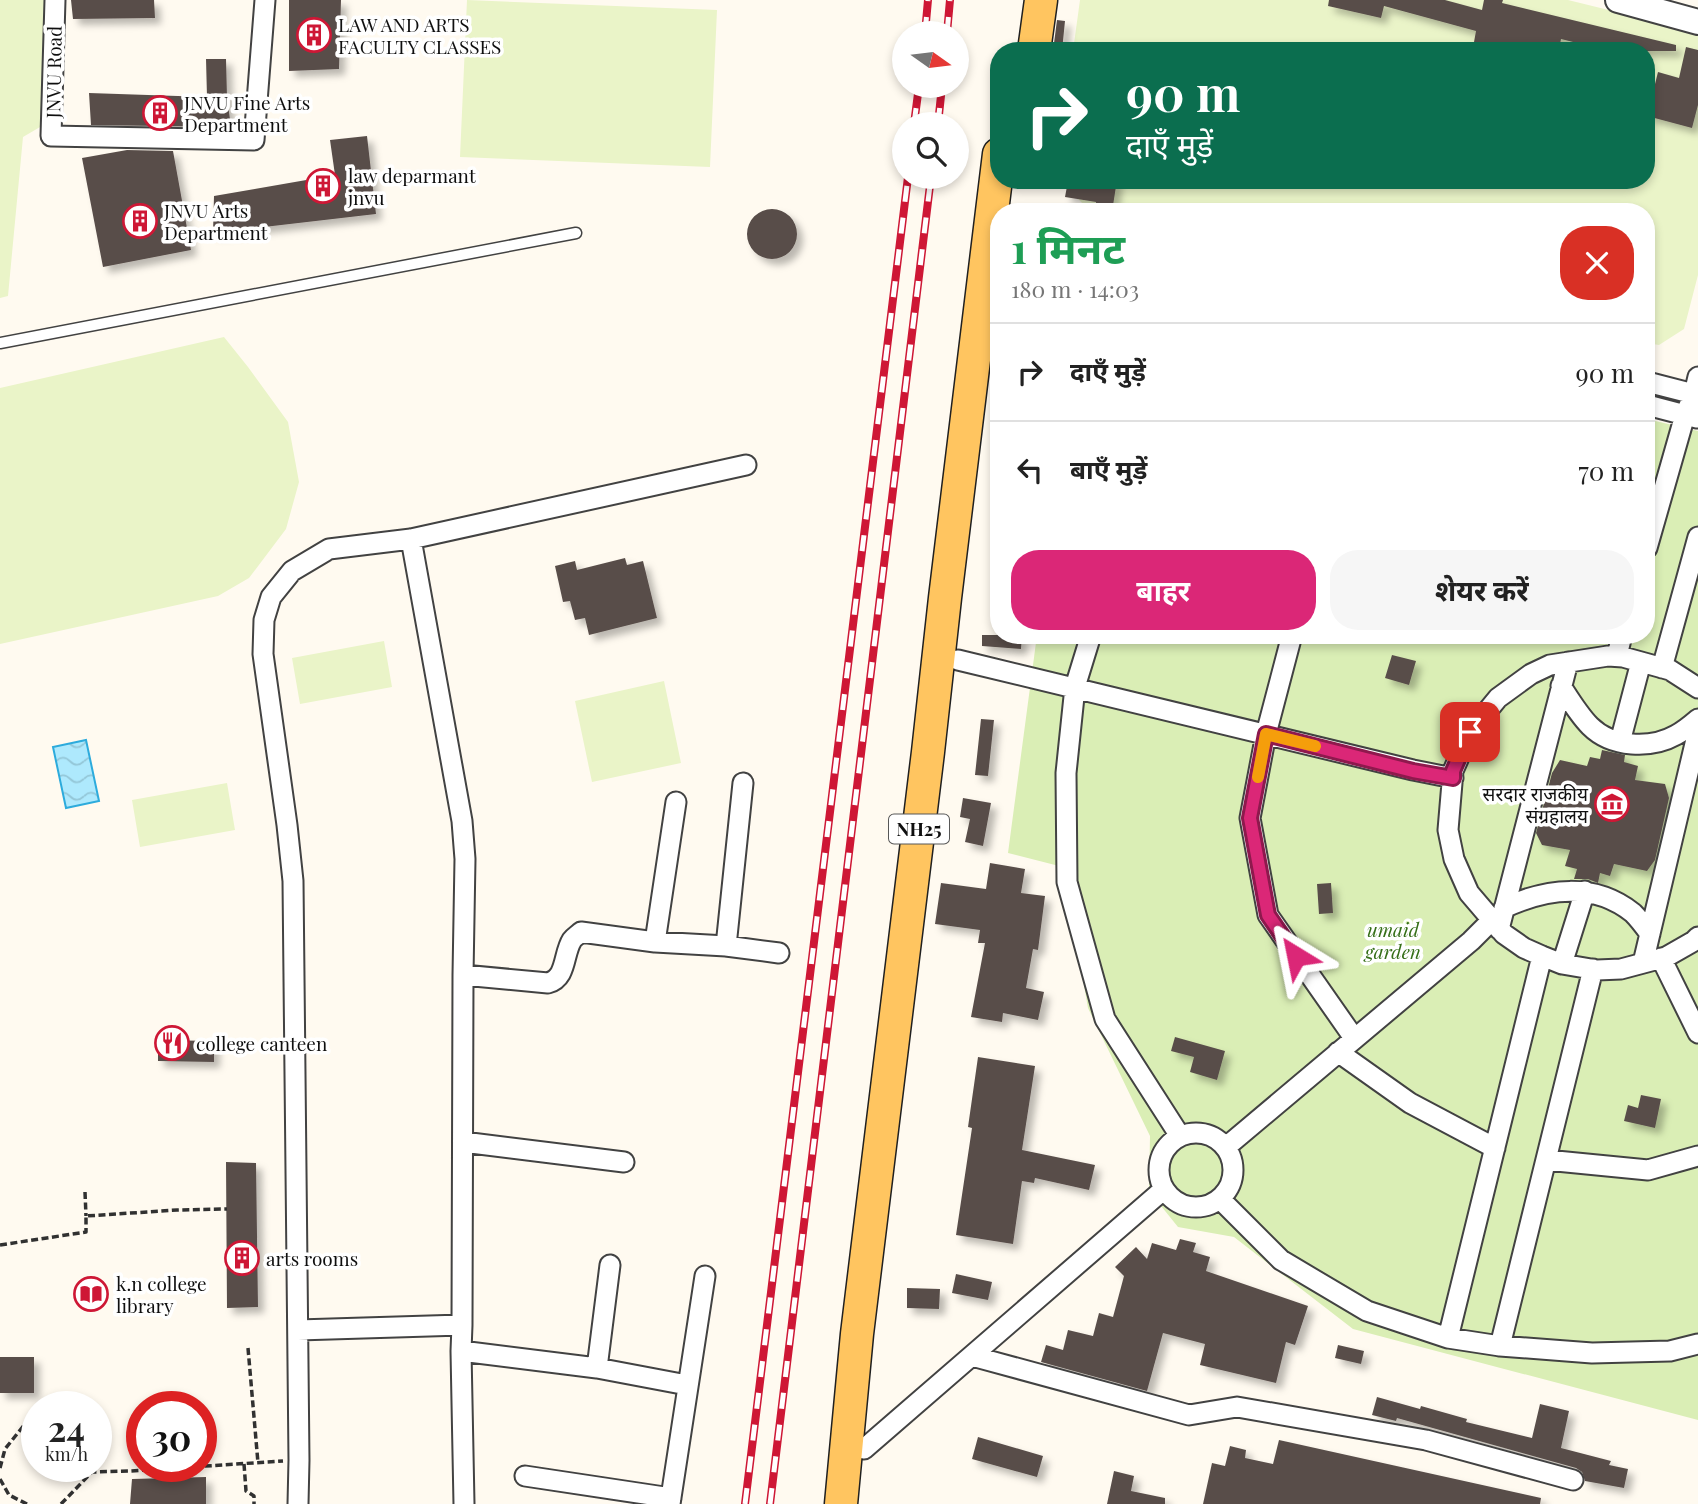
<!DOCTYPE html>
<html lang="hi">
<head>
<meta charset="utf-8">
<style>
  body { margin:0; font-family:"Playfair Display","Noto Sans Devanagari",serif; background:#f6f6f6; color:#222; height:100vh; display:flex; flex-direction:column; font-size:26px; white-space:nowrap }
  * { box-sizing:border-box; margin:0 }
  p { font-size:23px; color:#767676 }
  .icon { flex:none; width:38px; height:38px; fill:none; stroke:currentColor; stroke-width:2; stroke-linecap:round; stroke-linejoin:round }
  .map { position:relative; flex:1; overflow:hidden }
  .side { position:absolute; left:990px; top:203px; width:665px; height:441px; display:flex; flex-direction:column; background:#fff; border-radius:28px; box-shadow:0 4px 10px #0003 }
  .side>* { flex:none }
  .banner { position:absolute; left:990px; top:42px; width:665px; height:147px; border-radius:28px; box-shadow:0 4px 10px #0003; background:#0b6e4f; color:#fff; overflow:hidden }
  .needle { width:46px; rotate:104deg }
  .buttons { position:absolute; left:892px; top:21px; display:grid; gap:14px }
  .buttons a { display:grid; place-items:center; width:77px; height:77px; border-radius:50%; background:#fff; box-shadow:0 4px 10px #0003; font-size:35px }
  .speed { position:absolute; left:21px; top:1391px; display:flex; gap:14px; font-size:35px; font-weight:700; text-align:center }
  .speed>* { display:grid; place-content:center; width:91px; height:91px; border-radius:50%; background:#fff; box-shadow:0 4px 10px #0003; line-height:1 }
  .speed small { font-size:18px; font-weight:400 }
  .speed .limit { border:10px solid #d22; background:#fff; color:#111 }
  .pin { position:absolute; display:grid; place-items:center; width:60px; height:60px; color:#fff; margin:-30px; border-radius:14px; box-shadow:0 4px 10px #0006 }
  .me { position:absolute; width:77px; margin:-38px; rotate:325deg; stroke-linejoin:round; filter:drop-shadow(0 0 5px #0008) }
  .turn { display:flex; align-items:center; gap:24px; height:147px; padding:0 21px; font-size:32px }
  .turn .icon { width:91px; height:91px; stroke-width:2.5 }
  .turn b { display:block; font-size:49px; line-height:60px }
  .round { display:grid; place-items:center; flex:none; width:74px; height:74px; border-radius:28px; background:#f6f6f6 }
  .headline { display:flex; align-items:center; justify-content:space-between; height:119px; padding:0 21px }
  h1 { font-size:42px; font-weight:700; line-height:52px; color:#1e9e55 }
  .button { display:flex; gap:14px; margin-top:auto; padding:14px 21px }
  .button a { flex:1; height:80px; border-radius:28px; background:#db2777; color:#fff; font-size:28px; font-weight:700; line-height:80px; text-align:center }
  .button a+a { background:#f6f6f6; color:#222 }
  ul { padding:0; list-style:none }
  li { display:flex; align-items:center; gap:21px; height:98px; padding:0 21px; border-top:2px solid #e0e0e0 }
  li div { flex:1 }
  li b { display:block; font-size:26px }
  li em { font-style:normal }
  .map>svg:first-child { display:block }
  .park { fill:#daeeb5 }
  .pitch { fill:#eaf4c8 }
  .water { fill:url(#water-waves); stroke:#2dabdc; stroke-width:2 }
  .building { fill:#594e4a; filter:url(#shadow) }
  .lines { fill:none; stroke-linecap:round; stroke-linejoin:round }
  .service-casing { stroke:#424242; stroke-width:13 }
  .minor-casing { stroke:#424242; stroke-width:23 }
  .tertiary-casing { stroke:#424242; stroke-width:28 }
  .primary-casing { stroke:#202020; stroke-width:35 }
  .path { stroke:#313131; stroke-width:3.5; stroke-dasharray:7 3.5; stroke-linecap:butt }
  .service { stroke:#fff; stroke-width:10 }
  .minor { stroke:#fff; stroke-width:19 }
  .tertiary { stroke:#fff; stroke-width:24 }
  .primary { stroke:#ffc560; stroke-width:32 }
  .rail-casing { stroke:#ce1735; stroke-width:8 }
  .rail { stroke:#fff; stroke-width:5; stroke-dasharray:16; stroke-linecap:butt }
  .route-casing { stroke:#8e194d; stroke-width:18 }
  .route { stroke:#db2777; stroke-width:12 }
  .slow { stroke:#f59e0b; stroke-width:12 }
  .labels { text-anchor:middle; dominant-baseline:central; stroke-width:7; stroke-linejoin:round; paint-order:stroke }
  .shield { fill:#fff; stroke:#575757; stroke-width:2 }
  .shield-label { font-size:18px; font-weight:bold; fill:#0f0f0f }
  .poi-label { font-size:19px; fill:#0f0f0f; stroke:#fff; text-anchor:start }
  .street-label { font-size:19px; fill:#0f0f0f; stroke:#fff }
  .park-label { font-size:19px; font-style:italic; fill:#346e17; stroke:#fff }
</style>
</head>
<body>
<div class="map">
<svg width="1698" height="1504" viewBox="0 0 1698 1504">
  <defs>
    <pattern id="water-waves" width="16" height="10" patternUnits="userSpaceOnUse" patternTransform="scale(1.75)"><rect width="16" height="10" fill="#aee9fd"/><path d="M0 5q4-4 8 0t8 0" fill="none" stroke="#94c7d8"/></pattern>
    <filter id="shadow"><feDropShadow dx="6" dy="6" stdDeviation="3.5" flood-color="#0004"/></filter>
  </defs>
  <rect width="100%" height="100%" fill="#fffaf0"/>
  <path class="park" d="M1647,419L1698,431V1420L1353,1329L1234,1237L1178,1227L1149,1191L1150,1136L1088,1008L1063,867L1008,853L1037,635H1647Z"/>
  <path class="pitch" d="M0,0H55L52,120L23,137L8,296L0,298Z
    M467,0L717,10L710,167L460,157Z
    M1080,0H1568L1698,32V275L1684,329L1659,345L1647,343V212H1110L1084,205L1060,180H1647V51H1073Z
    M224,337L248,367L288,422L299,482L286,529L249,578L218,596L0,644V388Z
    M384,641L392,687L300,704L292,658Z
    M664,681L681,763L592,782L575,701Z
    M227,783L235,830L140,847L132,800Z"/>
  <path class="water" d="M86,740L99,801L66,808L53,747Z"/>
  <path class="building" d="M71,0H154L155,18L73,19Z
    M289,0H341L339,69L289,71Z
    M1329,0H1445L1482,10L1484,0H1503L1502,3L1676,45V51H1609L1561,39L1559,51H1509L1474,42L1476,31L1384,6L1381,18L1328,6Z
    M1057,20L1065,21L1062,51H1053Z
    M1686,47L1698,50V105L1692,128L1647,116L1658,72L1679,78Z
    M206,59H226L227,97L231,127L91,125L89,93L207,97Z
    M367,136L376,214L213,233L214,196L335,175L330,140Z
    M127,150L173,151L191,250L103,267L82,158Z
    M1080,180H1117L1112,212H1095L1096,202L1065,197L1068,181L1079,183Z
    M747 234a25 25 0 1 1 50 0a25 25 0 1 1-50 0Z
    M625,558L627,565L643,561L657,618L589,635L585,618L575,620L570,601L563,602L555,566L575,561L577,570Z
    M982,635H1022L1021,649L982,646Z
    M1392,655L1416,661L1409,685L1385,678Z
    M981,719L994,720L988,776L975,775Z
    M1602,750L1625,755L1624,762L1638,766L1635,780L1665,784L1669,798L1655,860L1647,871L1614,864L1610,876L1600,873L1598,883L1588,879H1574L1577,869L1565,866L1570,850L1542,845L1536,833L1552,773L1560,760L1587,766L1590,757L1600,759Z
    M963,798L991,803L983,846L965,842L970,819L960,817Z
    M990,863L1025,869L1021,893L1045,896L1038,950L1033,949L1026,988L1044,992L1038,1020L1003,1013L1002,1022L971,1017L985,943H978L980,930L935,924L941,883L986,889Z
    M1331,883L1333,913L1319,914L1317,884Z
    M1175,1037L1225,1051L1217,1080L1190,1072L1194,1057L1171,1051Z
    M158,1040L214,1041V1062L158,1061Z
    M978,1057L1035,1066L1022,1150L1095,1165L1089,1190L1035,1178L1034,1183L1022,1181L1013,1244L956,1235L972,1128L968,1127Z
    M1641,1095L1661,1099L1655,1128L1624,1121L1628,1105L1638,1108Z
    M226,1162L256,1163L258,1307L227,1308Z
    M1180,1239L1196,1243L1193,1252L1210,1257L1206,1271L1308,1306L1295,1345L1286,1342L1276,1383L1200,1365L1205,1344L1163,1333L1147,1391L1041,1362L1046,1345L1063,1350L1068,1330L1093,1336L1099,1313L1113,1317L1124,1276L1115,1267L1136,1247L1147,1259L1152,1243L1176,1250Z
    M956,1274L992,1282L988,1300L952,1293Z
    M907,1288L940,1289L939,1309L907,1308Z
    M1338,1345L1364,1351L1361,1364L1335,1358Z
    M0,1357H34V1393H0Z
    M1377,1397L1420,1409L1421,1406L1467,1419L1466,1422L1532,1438L1540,1404L1569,1411L1561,1448L1611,1461L1609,1465L1628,1469L1624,1488L1585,1481L1582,1472L1576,1468L1397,1418L1396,1421L1372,1415Z
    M978,1437L1043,1456L1037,1477L972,1459Z
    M1279,1440L1541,1498L1540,1504H1203L1212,1463L1225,1466L1230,1446L1246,1450L1245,1458L1273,1464Z
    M1114,1471L1134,1476L1131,1491L1165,1498V1504H1107Z
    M206,1477V1504H130L132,1479Z"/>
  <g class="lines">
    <g class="service-casing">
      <path id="service" d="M0,343L576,233"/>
    </g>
    <g class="minor-casing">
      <path id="minor" d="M55,0L51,136L254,140L265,0
        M1647,382L1698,395
        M1647,405L1697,418
        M411,539L462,821L465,859L463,975L462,1325L461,1351L464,1504
        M1647,548L1685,415L1694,394L1698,377
        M1091,635L1075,687L1066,773L1067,882L1105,1019L1180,1136
        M1292,635L1266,734L1250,818L1268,915L1354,1038
        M1617,656L1622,635
        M958,660L1413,770L1453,778
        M1662,668L1698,537
        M1561,686C1570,700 1579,715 1590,726C1612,748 1651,749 1676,735C1684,731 1691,725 1698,719
        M1698,688L1670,670L1623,657L1608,656L1550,665L1531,674L1498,698L1470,732L1453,771L1448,830L1454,859L1469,893L1504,934L1524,948L1542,956L1562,964L1597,970L1621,969L1666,957L1694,941L1698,937
        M1620,742L1641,662
        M1504,908C1547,888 1594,882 1633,913C1639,919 1645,927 1650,934
        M1499,929L1568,662
        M655,942L676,802
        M726,946L743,783
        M1661,958L1698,1033
        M1643,963L1698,731
        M1562,964L1585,891
        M463,975L548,983C567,978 563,954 572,940C574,937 578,935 581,932L655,942L726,946L779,953
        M1338,1052L1410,1103L1495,1148
        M1159 1170a37 37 0 1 1 74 0a37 37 0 1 1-74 0Z
        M463,1142L624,1162
        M1226,1147L1471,941L1492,920
        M1546,1160L1648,1170L1698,1156
        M1220,1199L1281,1260L1367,1311L1448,1338L1500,1346L1592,1353L1670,1351L1698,1344
        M298,1330L462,1325
        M1448,1338L1542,956
        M1500,1346L1593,969
        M461,1351L597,1368L687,1385
        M972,1356L1189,1415L1237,1407L1426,1440L1573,1480
        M597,1368L610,1265
        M864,1449L1163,1190
        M525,1476L671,1498
        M298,1504L299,1460L293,881L287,825L263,654L264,620L271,597L292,571L329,549L411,539L746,465
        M670,1504L705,1276"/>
    </g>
    <g class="tertiary-casing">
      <path id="tertiary" d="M1618,0L1698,22"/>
    </g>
    <g class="primary-casing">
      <path id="primary" d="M1034,51L1041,0
        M841,1504L857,1334L928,752L945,598L999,154"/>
    </g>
    <path class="path" d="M85,1192L86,1216
      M0,1245L86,1232V1216L177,1210L227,1209
      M248,1348L258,1463
      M244,1464L246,1491L254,1496V1504
      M0,1468L5,1449L25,1424L37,1422
      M0,1479L9,1495L27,1504
      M61,1504L92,1472L130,1471L283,1461"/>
    <use href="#service" class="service"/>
    <use href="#minor" class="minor"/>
    <use href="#tertiary" class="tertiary"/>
    <use href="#primary" class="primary"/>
    <g class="rail-casing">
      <path id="rail" d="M925,33L928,0
        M947,33L950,0
        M914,124L919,86
        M938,124L942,86
        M745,1504L908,177
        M770,1504L931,177"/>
    </g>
    <use href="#rail" class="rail"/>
  </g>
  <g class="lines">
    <g class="route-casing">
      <path id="route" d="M1296,956L1268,915L1250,818L1266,734L1413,771L1453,778V771L1470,732"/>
    </g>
    <use href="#route" class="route"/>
    <path class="slow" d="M1258,777L1266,734L1315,746"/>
  </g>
  <defs>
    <g id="building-ring" transform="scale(1.75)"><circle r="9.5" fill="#fff" stroke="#ce1735" stroke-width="1.5"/><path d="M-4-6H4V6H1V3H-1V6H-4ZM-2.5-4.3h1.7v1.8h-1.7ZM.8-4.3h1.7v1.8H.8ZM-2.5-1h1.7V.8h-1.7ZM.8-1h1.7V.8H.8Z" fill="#ce1735"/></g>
    <g id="museum-ring" transform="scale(1.75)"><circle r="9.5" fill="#fff" stroke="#ce1735" stroke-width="1.5"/><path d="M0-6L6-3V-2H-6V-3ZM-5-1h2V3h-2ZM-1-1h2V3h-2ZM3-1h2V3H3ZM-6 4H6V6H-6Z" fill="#ce1735"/></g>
    <g id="restaurant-ring" transform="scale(1.75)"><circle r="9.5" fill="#fff" stroke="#ce1735" stroke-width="1.5"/><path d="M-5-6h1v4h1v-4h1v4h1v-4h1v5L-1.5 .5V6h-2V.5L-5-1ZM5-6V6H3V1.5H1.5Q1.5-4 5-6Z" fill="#ce1735"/></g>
    <g id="library-ring" transform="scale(1.75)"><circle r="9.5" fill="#fff" stroke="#ce1735" stroke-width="1.5"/><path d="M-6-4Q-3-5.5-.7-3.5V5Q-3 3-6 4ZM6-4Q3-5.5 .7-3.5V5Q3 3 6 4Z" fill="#ce1735"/></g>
  </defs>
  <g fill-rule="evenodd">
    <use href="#building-ring" x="314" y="35"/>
    <use href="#building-ring" x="160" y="113"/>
    <use href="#building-ring" x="323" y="186"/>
    <use href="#building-ring" x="140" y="221"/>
    <use href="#museum-ring" x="1612" y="804"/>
    <use href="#restaurant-ring" x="172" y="1043"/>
    <use href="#building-ring" x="242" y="1258"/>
    <use href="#library-ring" x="91" y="1294"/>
  </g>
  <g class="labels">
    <rect class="shield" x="889" y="814.5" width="60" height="29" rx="5"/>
    <g class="shield-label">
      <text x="919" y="829">NH25</text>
    </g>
    <g class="poi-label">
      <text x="338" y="24">LAW AND ARTS<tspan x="338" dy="22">FACULTY CLASSES</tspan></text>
      <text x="184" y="102">JNVU Fine Arts<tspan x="184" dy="22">Department</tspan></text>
      <text x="348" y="175">law deparmant<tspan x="348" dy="22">jnvu</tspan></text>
      <text x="164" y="210">JNVU Arts<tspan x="164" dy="22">Department</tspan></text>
      <text x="1588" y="793" text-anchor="end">सरदार राजकीय<tspan x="1588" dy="22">संग्रहालय</tspan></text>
      <text x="196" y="1043">college canteen</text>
      <text x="266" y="1258">arts rooms</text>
      <text x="116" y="1283">k.n college<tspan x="116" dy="22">library</tspan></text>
    </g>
    <g class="street-label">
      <text transform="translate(53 72) rotate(-89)">JNVU Road</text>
    </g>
    <g class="park-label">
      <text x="1393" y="929">umaid<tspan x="1393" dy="22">garden</tspan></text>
    </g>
  </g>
</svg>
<div class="buttons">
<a><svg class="needle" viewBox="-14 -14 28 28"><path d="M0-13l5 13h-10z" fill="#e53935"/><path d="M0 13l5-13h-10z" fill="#767676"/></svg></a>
<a><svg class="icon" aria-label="search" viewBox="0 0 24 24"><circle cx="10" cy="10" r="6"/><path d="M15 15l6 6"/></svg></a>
</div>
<div class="speed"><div>24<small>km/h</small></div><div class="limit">30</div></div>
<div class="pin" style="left:1470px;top:732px;background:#d93025"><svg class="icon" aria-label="arrive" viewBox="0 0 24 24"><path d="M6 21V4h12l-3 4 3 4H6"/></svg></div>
<svg class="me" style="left:1296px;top:956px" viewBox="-20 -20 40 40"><path d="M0-17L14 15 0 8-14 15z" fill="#db2777" stroke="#fff" stroke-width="4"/></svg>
<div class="banner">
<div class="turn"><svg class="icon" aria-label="right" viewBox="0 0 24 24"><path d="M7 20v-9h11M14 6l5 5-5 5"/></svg><div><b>90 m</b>दाएँ मुड़ें</div></div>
</div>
<section class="side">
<div class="headline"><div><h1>1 मिनट</h1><p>180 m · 14:03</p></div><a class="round" style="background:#d93025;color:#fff"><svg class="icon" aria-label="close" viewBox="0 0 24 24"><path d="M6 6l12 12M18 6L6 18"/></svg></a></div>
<ul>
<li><svg class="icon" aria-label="right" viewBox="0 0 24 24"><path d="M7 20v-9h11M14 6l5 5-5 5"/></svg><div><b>दाएँ मुड़ें</b></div><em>90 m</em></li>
<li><svg class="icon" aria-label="left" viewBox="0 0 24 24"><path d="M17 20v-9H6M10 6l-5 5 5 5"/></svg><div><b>बाएँ मुड़ें</b></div><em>70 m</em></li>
</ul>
<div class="button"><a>बाहर</a><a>शेयर करें</a></div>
</section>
</div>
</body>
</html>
